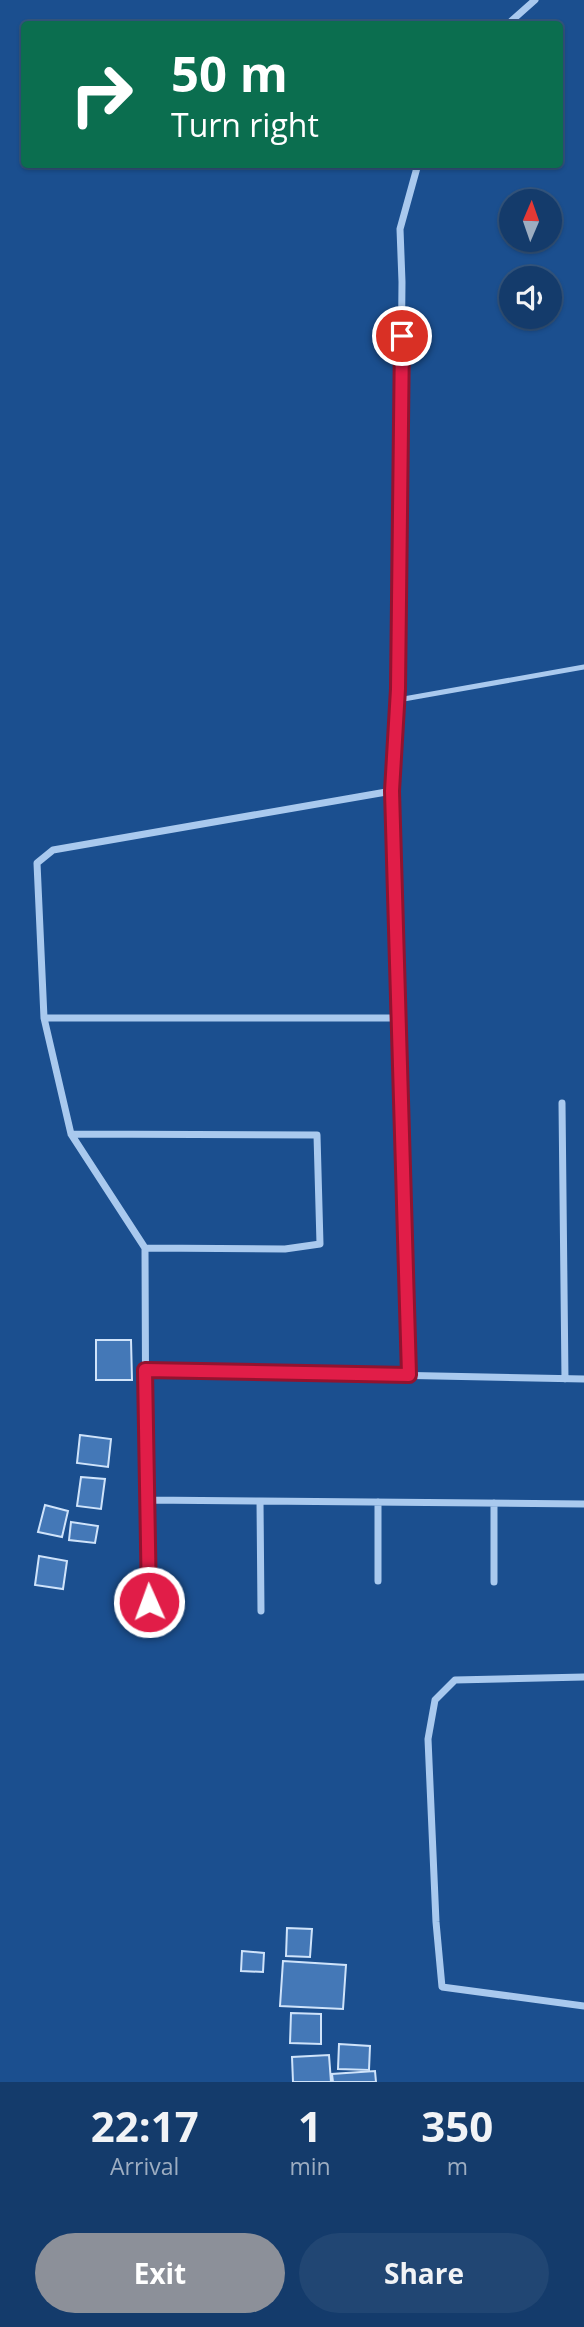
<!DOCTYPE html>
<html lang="en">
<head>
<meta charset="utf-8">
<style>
  body { margin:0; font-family:"Open Sans",sans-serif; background:#214673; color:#f1f3f6; height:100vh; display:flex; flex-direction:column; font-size:26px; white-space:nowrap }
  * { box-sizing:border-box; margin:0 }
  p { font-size:23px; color:#9dadc1 }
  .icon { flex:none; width:38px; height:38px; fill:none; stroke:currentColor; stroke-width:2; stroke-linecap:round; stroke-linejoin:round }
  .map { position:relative; height:2082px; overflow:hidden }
  .sheet { display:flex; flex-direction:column; background:#143b6b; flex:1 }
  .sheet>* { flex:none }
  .hud { position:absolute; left:21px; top:21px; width:542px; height:147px; border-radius:7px; box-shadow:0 2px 5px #0004,0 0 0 2px #33557e; background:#0b6e4f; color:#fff; overflow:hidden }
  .needle { width:46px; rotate:2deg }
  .buttons { position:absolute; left:499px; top:189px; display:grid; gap:14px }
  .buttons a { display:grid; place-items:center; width:63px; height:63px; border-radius:50%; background:#143b6b; box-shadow:0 2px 5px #0004,0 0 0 2px #33557e; font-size:35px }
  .pin { position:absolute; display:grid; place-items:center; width:60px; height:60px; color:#fff; margin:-30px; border:4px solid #fff; border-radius:50%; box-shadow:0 2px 7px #0007 }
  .me { position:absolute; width:77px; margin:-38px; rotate:358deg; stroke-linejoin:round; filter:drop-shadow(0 0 5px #0008) }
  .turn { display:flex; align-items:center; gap:24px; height:147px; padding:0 35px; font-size:32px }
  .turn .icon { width:91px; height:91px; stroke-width:2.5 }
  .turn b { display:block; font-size:49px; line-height:60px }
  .eta { display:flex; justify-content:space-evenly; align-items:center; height:119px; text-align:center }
  .eta b { font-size:42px; font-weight:700; line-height:49px }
  .action { display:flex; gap:14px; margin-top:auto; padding:14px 35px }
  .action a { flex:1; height:80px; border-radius:42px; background:#8c9099; color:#fff; font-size:28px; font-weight:700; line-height:80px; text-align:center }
  .action a+a { background:#214673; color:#f1f3f6 }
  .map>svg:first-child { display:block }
  .building { fill:#4478b7; stroke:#cfe3fa; stroke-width:2 }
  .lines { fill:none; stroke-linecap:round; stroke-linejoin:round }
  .lane { stroke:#a9c9ee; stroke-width:5 }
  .street { stroke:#a9c9ee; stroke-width:7 }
  .route-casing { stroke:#92132f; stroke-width:18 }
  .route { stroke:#e11d48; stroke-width:12 }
</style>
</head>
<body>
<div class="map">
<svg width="584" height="2082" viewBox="0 0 584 2082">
  <rect width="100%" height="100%" fill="#1b4f8f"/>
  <path class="building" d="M96,1340H131L132,1380H96Z
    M80,1435L111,1439L108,1467L77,1463Z
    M81,1477L105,1479L101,1509L77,1506Z
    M45,1505L68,1511L62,1537L38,1532Z
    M71,1522L98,1526L95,1543L69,1540Z
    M39,1556L67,1561L63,1589L35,1585Z
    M287,1928L312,1929L310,1957L286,1956Z
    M242,1951L264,1953L263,1972L241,1971Z
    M283,1961L346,1965L343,2009L280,2006Z
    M291,2013L321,2014V2044L290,2043Z
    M339,2044L370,2046L369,2070L338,2069Z
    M329,2055L331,2082H293L292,2057Z
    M375,2071L376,2082H333L332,2074Z"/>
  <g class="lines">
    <path class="lane" d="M398,700L584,667"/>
    <path class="street" d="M508,24L535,0
      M44,1018H399
      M562,1103L565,1379
      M71,1134L317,1135L320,1244L285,1249L145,1248
      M146,1370L584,1379
      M409,1375L392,791L398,689L402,282L400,229L418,164
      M146,1500L149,1602
      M260,1501L146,1500L145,1248L71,1134L44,1018L37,863L53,850L392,791
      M378,1502V1581
      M494,1503V1582
      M261,1611L260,1501L584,1504
      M584,1677L455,1680L435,1700L428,1739L436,1922L442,1987L584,2006"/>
  </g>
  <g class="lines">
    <g class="route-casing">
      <path id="route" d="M149,1602L145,1370L409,1375L392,791L398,689L402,336"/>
    </g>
    <use href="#route" class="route"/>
  </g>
</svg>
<div class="buttons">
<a><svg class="needle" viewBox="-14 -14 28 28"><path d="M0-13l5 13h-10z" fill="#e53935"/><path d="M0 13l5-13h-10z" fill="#9dadc1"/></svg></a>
<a><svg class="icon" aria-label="sound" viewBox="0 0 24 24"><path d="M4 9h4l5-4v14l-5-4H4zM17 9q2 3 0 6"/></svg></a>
</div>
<div class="pin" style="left:402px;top:336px;background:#d93025"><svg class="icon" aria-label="arrive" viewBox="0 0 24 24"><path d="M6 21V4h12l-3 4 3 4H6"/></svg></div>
<svg class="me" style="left:149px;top:1602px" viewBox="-20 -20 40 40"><circle r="17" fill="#e11d48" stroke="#fff" stroke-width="3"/><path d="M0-11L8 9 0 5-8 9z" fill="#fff"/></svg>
<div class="hud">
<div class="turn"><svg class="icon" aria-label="right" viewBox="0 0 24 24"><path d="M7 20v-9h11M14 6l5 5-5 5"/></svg><div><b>50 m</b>Turn right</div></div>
</div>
</div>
<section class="sheet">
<div class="eta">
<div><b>22:17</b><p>Arrival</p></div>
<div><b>1</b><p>min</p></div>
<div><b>350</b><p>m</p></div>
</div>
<div class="action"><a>Exit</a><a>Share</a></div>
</section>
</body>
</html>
